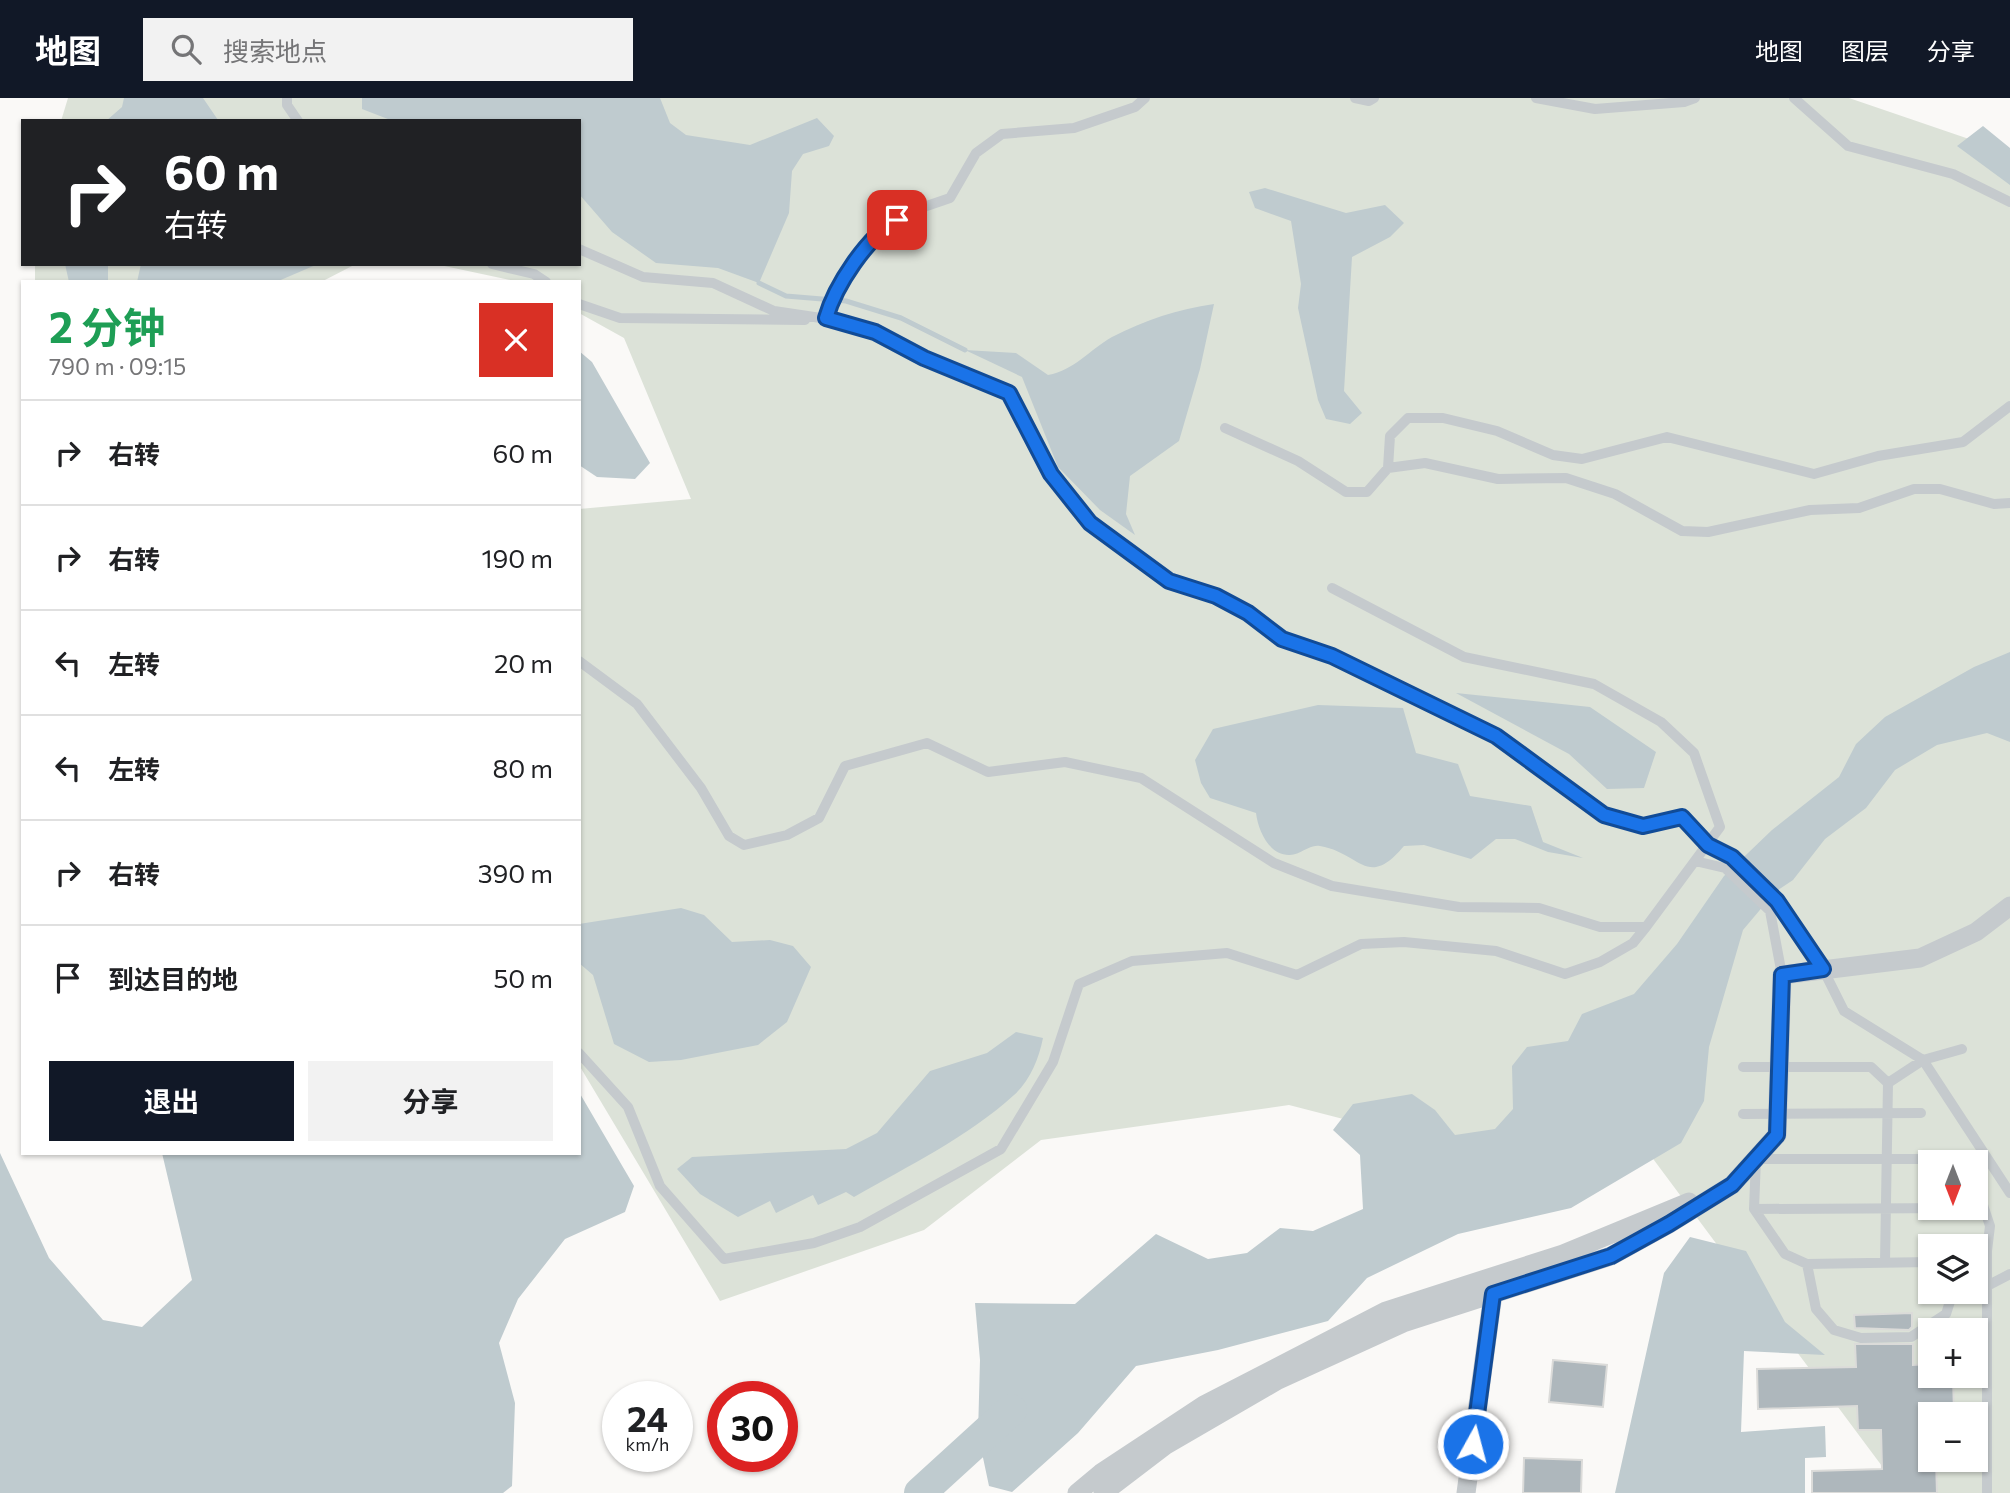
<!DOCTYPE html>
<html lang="zh">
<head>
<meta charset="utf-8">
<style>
  body { margin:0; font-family:Commissioner,"Noto Sans SC",sans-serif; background:#f2f2f2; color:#202124; height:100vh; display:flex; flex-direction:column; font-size:26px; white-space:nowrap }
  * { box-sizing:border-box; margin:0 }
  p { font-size:23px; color:#757577 }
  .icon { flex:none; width:38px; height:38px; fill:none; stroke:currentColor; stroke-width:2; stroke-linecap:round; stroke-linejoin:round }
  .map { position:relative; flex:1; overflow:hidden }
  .side { position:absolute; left:21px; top:182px; width:560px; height:875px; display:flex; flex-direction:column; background:#fff; border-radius:0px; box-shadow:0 2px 5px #0004 }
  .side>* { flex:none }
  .banner { position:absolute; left:21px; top:21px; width:560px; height:147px; border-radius:0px; box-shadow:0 2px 5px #0004; background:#202124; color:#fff; overflow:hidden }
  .needle { width:46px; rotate:180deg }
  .controls { position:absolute; left:1918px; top:1052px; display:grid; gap:14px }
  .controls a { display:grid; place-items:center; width:70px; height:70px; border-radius:0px; background:#fff; box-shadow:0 2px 5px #0004; font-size:35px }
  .speed { position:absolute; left:602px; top:1283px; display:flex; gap:14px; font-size:35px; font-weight:700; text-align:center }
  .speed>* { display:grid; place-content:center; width:91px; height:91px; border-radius:50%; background:#fff; box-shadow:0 2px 5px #0004; line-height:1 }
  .speed small { font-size:18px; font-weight:400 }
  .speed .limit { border:10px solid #d22; background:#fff; color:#111 }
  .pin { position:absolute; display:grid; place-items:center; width:60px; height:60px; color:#fff; margin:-30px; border-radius:14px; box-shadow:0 4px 10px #0006 }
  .me { position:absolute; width:77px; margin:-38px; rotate:7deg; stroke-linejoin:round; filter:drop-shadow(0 0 5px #0008) }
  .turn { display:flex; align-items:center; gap:24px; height:147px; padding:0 28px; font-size:32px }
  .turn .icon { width:91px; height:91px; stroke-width:2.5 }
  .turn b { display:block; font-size:49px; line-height:60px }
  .round { display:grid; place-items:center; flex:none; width:74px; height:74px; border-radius:0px; background:#f2f2f2 }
  .summary { display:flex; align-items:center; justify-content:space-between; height:119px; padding:0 28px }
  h1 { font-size:42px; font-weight:700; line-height:52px; color:#1e9e55 }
  .primary-button { display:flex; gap:14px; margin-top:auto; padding:14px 28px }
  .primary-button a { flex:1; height:80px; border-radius:0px; background:#111827; color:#fff; font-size:28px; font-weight:700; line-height:80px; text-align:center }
  .primary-button a+a { background:#f2f2f2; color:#202124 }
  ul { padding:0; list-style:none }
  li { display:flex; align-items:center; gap:21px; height:105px; padding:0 28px; border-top:2px solid #e0e0e0 }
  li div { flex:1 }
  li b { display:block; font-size:26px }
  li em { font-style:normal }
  header { display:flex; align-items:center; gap:42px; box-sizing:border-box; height:98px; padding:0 35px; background:#111827; color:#fff }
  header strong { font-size:33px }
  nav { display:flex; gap:38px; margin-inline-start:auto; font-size:24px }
  .search { width:490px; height:63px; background:#f2f2f2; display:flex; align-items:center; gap:18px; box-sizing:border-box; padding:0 24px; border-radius:0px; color:#757577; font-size:26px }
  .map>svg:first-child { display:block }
  .green { fill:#dce2d8; fill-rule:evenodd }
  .water { fill:#bfcbcf }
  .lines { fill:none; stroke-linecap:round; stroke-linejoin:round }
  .stream { stroke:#bfcbcf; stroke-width:5 }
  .river { stroke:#bfcbcf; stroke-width:32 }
  .building { fill:#aeb7bc; stroke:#dbdbd9; stroke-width:2 }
  .lane { stroke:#c5cacd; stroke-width:10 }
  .street { stroke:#c5cacd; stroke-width:19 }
  .route-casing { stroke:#114b97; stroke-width:18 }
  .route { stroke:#1a73e8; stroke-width:12 }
</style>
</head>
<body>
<header>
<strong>地图</strong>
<div class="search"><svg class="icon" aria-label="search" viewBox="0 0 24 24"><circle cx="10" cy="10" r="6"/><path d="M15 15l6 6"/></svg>搜索地点</div>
<nav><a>地图</a><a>图层</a><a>分享</a></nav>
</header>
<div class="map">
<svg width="2010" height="1395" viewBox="0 0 2010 1395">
  <rect width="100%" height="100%" fill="#faf9f7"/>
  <path class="green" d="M68,0H1849L2010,55V1395H1902L1645,1050L1502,1062L1289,1007L1041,1042L924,1132L720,1203L579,967V411L691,401L624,240L579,215V184H520L435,166H579V23H61ZM1930,1064H1976V1110H1930ZM1930,1148H1976V1194H1930ZM1930,1232H1976V1278H1930ZM1930,1316H1976V1362H1930Z
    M35,166H356L321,184H35Z"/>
  <path class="water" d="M124,0H203L218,22L267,23H106L122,9Z
    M362,0H660L670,25L686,37L750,47L817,20L834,38L829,48L803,56L792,73L789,115L759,185L718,170L656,165L612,134L579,96V23H393L362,11Z
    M1983,28L2010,50V87L1957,48Z
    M1265,90L1346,115L1385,107L1404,125L1390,139L1352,159L1344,293L1362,315L1350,326L1326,321L1318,302L1298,210L1301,186L1291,123L1255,110L1249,94Z
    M65,166H108V182L69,184Z
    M141,166H318L276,184H137Z
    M1214,206L1200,271L1179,343L1130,378L1126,416L1135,437L1100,412L1058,369L1022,279L965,252L1016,255L1048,277C1075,272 1089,252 1112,239C1145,222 1178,211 1214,206Z
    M579,253L592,264L650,365L635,381L597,379L579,367Z
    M2010,554V644L1987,635L1937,647L1895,672L1866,710L1825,741L1793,782L1775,794L1743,832L1709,949L1704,1003L1681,1045L1571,1110L1458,1136L1367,1180L1328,1223L1218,1252L1136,1268L1078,1335L1012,1394L989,1388L978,1336L980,1262L975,1205L1075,1206L1156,1136L1208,1161L1247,1155L1280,1130L1313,1133L1363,1111L1360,1057L1333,1032L1353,1006L1412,996L1435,1012L1455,1037L1495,1031L1513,1011L1512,968L1527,949L1568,943L1582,916L1634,896L1677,846L1724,778L1772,732L1839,679L1856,646L1885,619L1974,569Z
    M1456,595L1590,609L1656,654L1644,690L1607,691L1569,656Z
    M1318,607L1403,610L1416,655L1458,666L1470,698L1531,708L1543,744L1583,760L1548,754L1515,741H1496L1471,761L1424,747L1404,748C1367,792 1361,755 1320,748C1309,746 1301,757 1290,757C1269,758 1258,732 1256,715L1210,700L1201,685L1195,662L1213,631Z
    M681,810L704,817L732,844L770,842L793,848L811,869L787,924L758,947L681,962L649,964L614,946L593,877L579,865V826Z
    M1016,934L1043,940C1039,960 1030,983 1014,997C968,1039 908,1068 854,1099L846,1094L818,1107L813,1097L776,1115L770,1103L738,1119L700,1096L677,1071L692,1059L846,1051L877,1035L930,973L987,955Z
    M579,994L634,1088L625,1114L565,1141L518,1201L499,1245L515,1305L512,1388L503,1395H0V1055L49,1160L103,1222L142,1229L192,1182L162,1055H579Z
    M1690,1139L1746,1153L1785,1224L1825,1257L1744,1253L1741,1334L1825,1328L1826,1359L1805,1360V1395H1615L1664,1175Z"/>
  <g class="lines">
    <path class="stream" d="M759,185L786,198L846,203L901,220L965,252"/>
    <path class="river" d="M920,1395L1011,1312"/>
  </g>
  <path class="building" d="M1912,1215V1229L1909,1232L1855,1230L1854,1217Z
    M1855,1246H1913V1267L1930,1266V1278H1953L1954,1316H1930V1362H1936L1937,1395H1812V1373L1882,1371L1881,1332H1858L1857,1308L1758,1311L1757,1271L1856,1269Z
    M1553,1262L1607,1267L1603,1309L1549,1304Z
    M1524,1360L1582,1362L1581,1395H1523Z"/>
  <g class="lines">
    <path class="lane" d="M287,0V7L298,23
      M1355,0L1369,3L1374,0
      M1536,0L1595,11L1684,4L1695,0
      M1794,0L1848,48L1953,76L2010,104
      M579,151L643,179L713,185L774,213L841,223L875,234L924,260L1009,295L1051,376L1090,425L1169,483L1216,498L1248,515L1282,541L1332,558L1496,638L1604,717L1642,728L1682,719L1708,747L1732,759L1777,803L1823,871L1844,913L1923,962L2010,1095
      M492,166L534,176L546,184
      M579,206L620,220L805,222
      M826,220L832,198L881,131L912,113L950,100L976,55L1002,36L1074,30L1135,9L1145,0
      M2010,308L1963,344L1878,358L1814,376L1667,339L1582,361L1553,357L1497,333L1443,320H1408L1390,338L1388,370L1425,365L1498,381L1566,380L1615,396L1682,433L1708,434L1810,412L1859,410L1914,391H1940L1994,406L2010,405
      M1225,330L1298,363L1346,394H1367L1388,370
      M1332,490L1464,559L1594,586L1661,624L1694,655L1720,729L1646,829
      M579,563L637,606L701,690L729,738L744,747L787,737L819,720L845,668L927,645L988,674L1065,664L1141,680L1274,765L1332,788L1459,809L1539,810L1600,829H1646L1633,845L1600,864L1565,876L1496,853L1404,844L1361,846L1297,877L1227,855L1132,863L1079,886L1053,964L1001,1051L860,1129L814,1145L724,1161L660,1088L628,1009L579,955
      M1695,763L1725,770L1770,813L1782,877
      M1743,969H1871L1888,985L1885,1164
      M1888,985L1923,962L1962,951
      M1743,1016L1921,1015
      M1976,1086L1990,1128L1987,1153V1395
      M1754,1111L1955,1110
      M1930,1164L1807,1166L1785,1156L1754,1111L1756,1061H1946L1951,1064
      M1807,1166L1816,1211L1834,1232L1861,1240L1911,1239L1946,1216L1953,1194
      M1987,1188L2010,1176"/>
    <path class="street" d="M1077,1395L1101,1375L1204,1307L1386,1213L1563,1156L1689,1104
      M1103,1395L1166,1347L1278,1282L1403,1225L1611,1158L1669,1126L1732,1087L1777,1037L1782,877L1920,860L1976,834L2010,808
      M1466,1395L1493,1196L1488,1186"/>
  </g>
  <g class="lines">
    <g class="route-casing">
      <path id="route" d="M897,122C867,139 835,188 826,220L875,234L924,260L1009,295L1051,376L1090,425L1169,483L1216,498L1248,515L1282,541L1332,558L1496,638L1604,717L1643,728L1682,719L1708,747L1732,759L1777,803L1823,871L1782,877L1777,1037L1732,1087L1669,1126L1611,1158L1493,1196L1473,1346"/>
    </g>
    <use href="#route" class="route"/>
  </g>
</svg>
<div class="controls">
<a><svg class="needle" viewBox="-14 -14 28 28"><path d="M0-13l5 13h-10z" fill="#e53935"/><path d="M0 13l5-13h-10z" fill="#757577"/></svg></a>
<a><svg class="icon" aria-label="layers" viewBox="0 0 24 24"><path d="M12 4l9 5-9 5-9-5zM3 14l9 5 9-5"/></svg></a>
<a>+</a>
<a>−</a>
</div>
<div class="speed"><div>24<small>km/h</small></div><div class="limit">30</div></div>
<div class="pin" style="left:897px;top:122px;background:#d93025"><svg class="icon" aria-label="arrive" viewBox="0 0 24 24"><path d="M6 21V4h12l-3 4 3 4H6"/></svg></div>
<svg class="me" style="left:1473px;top:1346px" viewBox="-20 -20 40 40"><circle r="17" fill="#1a73e8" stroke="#fff" stroke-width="3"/><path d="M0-11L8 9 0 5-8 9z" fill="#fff"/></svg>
<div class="banner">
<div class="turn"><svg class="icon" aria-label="right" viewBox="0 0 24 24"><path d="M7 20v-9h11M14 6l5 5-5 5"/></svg><div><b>60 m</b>右转</div></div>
</div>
<section class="side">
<div class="summary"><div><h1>2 分钟</h1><p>790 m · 09:15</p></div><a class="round" style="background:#d93025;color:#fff"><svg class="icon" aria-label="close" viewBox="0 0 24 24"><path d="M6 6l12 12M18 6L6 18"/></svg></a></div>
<ul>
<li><svg class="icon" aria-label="right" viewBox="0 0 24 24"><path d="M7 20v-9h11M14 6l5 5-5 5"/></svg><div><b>右转</b></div><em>60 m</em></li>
<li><svg class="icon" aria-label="right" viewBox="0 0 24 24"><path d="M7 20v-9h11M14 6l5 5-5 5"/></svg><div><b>右转</b></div><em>190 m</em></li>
<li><svg class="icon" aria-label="left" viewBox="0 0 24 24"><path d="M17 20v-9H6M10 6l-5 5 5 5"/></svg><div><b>左转</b></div><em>20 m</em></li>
<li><svg class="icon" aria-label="left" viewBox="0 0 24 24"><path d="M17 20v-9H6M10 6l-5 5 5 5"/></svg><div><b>左转</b></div><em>80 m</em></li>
<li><svg class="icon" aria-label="right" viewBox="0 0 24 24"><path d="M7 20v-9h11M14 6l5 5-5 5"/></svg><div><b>右转</b></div><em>390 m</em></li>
<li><svg class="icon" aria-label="arrive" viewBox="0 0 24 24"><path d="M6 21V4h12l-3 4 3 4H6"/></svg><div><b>到达目的地</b></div><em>50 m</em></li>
</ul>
<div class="primary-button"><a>退出</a><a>分享</a></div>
</section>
</div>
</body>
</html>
